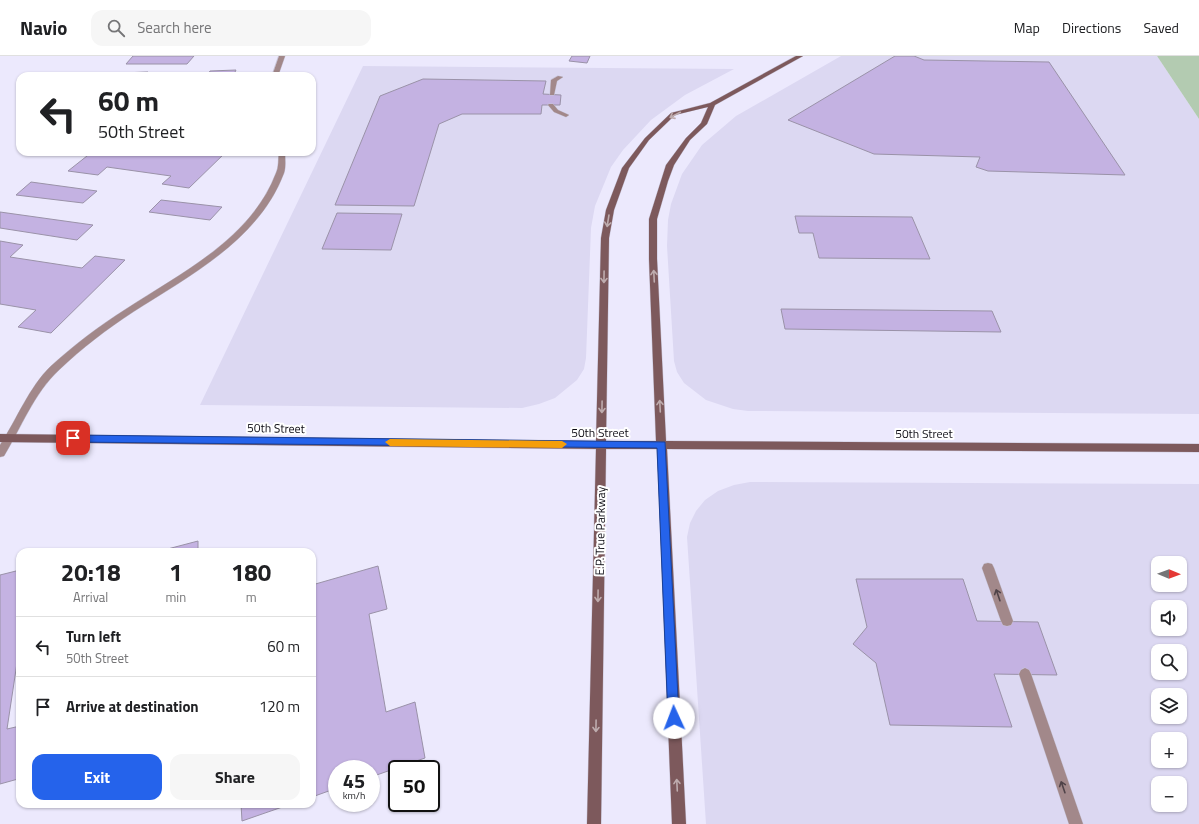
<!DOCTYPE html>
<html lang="en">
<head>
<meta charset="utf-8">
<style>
  body { margin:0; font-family:"Titillium Web",sans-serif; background:#f6f6f6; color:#202124; height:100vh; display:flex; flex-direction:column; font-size:15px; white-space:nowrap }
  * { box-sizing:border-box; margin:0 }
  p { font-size:13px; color:#757577 }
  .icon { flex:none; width:22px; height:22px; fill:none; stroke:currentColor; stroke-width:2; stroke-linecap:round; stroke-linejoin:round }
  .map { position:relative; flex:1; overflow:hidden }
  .drawer { position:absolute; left:16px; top:492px; width:300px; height:260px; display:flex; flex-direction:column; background:#fff; border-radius:12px; box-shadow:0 1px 3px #0004 }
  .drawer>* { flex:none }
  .hud { position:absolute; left:16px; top:16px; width:300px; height:84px; border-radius:12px; box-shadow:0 1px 3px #0004; background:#fff; color:#202124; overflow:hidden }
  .needle { width:26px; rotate:91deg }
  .tools { position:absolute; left:1151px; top:500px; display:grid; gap:8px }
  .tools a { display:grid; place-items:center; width:36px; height:36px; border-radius:8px; background:#fff; box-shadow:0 1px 3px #0004; font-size:20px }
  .speed { position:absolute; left:328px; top:704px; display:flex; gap:8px; font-size:20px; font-weight:700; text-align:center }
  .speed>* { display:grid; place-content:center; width:52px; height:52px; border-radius:50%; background:#fff; box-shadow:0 1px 3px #0004; line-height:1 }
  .speed small { font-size:10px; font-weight:400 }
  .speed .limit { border:2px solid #111; border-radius:6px; background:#fff; color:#111 }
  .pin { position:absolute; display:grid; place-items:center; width:34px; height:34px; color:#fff; margin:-17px; border-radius:8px; box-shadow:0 2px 6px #0006 }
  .me { position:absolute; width:44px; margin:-22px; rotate:358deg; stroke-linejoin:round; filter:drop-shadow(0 0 3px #0008) }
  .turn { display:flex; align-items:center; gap:14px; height:84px; padding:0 16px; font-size:18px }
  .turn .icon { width:52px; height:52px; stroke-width:2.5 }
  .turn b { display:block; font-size:28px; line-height:34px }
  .eta { display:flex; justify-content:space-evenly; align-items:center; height:68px; text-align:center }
  .eta b { font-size:24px; font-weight:700; line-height:28px }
  .cta { display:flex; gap:8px; margin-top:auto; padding:8px 16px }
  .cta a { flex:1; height:46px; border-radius:12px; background:#2563eb; color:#fff; font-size:16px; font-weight:700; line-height:46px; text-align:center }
  .cta a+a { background:#f6f6f6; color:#202124 }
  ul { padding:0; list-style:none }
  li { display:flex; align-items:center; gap:12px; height:60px; padding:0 16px; border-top:1px solid #e0e0e0 }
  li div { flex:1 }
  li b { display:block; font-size:15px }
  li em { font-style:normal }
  header { display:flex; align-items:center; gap:24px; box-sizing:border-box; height:56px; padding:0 20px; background:#fff; border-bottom:1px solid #e0e0e0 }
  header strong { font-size:19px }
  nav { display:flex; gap:22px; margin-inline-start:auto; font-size:14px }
  .search { width:280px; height:36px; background:#f6f6f6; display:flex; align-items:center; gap:10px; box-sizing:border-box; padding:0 14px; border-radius:12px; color:#757577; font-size:15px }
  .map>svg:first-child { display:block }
  .built { fill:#dcd8f2; fill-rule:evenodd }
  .green { fill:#b3cbb1 }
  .building { fill:#c4b2e2; stroke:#9a92a8 }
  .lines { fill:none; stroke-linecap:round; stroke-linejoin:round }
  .lane-casing { stroke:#c8c5d8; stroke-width:1 }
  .secondary-casing { stroke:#c8c5d8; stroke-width:1 }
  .lane { fill:#a2888a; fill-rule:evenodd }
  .secondary { fill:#7d595c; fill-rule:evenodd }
  .oneway { stroke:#beacae }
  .oneway2 { stroke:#504349 }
  .route { fill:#2563eb; stroke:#184099 }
  .slow { fill:#f59e0b }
  .labels { text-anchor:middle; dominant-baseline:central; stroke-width:4; stroke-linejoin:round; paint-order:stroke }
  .street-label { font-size:12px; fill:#0c0b13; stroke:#fff }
</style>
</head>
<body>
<header>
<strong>Navio</strong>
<div class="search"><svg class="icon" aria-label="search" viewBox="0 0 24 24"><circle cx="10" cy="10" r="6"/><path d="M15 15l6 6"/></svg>Search here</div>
<nav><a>Map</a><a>Directions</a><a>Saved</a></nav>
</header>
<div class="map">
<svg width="1199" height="768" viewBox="0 0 1199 768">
  <rect width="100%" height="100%" fill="#ece9fd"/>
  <path class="built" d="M841,0H1157L1199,63V358L748,355L733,353L706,344L684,327L677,316L674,305L667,190L668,164L671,148L682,118L702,89L736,60Z
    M363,10L734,13L685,39L651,64L623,94L611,111L595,150L591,172L586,302L584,313L577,324L555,342L539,348L522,352L200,349Z
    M750,426L1199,428V768H706L687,481L690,467L696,455L705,444L718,435L734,429ZM1158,507H1180V529H1158ZM1158,551H1180V573H1158ZM1158,595H1180V617H1158ZM1158,639H1180V661H1158ZM1158,683H1180V705H1158ZM1158,727H1180V749H1158Z"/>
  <path class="green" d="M1157,0H1199V63Z"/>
  <path class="building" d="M133,0H194L187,8H126Z
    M572,0H590L587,7L569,5Z
    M895,0H914L924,4L1049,6L1125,119L988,115L976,111L980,101L874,98L788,64Z
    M236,14L233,20H207L210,15Z
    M148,16L145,20H118L121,17Z
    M423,23L546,25L543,38L561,39L560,49H542L541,58H462L439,68L414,150L335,149L380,40Z
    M92,96H226L189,132L162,128L171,120L107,111L98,119L68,115Z
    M31,126L97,135L83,147L16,139Z
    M161,144L222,151L210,164L149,156Z
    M0,156L93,169L77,184L0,172Z
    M337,157L402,158L391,194L322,193Z
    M795,160L912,161L930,203L819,202L813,177H799Z
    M0,185L23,189L10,201L82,212L95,200L125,204L51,277L18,271L36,254L0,248Z
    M781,253L992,255L1001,276L785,273Z
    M198,485V496H160V495Z
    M378,510L387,553L369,558L386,656L415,646L425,702L371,721V713H337V732L312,741V529Z
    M20,514V587L7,673L20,670V707L18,723L0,728V519Z
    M856,523H963L977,565L1038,566L1057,619L994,618L1012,671L890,669L876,607L853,588L867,571Z
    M241,748H291L242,765Z"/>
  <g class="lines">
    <g class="lane-casing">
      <path id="lane" d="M279,0H285L278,20H272Z
        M558,20L563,21L557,25L554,39H550L551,24Z
        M549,48H553L558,54L569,59L566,61L554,56L548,49Z
        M279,96H285C285,103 286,111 284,117C259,184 189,220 133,256C107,273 82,292 59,314C34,337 21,372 4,400L0,401V389C17,363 29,331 51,310C74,289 99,270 126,253C181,217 251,183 276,117C279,111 278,103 279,96Z
        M988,507L992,508L994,512L1013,565L1011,569L1007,570L1003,569L1001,565L982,512L984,508Z
        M1025,612L1029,614L1031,618L1083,768H1069L1019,618L1021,614Z"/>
    </g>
    <g class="secondary-casing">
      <path id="secondary" d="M796,0H803L715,49L707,68L690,84L674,109L668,125L657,163V203L666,385L1199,388V396L667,393L686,768H672L657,393H606L601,768H587L596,393L0,386V378L596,385L601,182L606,154L622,112L645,82L671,57L710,47ZM708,51L701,67L686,82L666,109L649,163V203L656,385H606L609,182L614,154L629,112L649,84L675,59Z"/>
    </g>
    <use href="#lane" class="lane"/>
    <use href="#secondary" class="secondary"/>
  </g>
  <defs><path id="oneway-shaft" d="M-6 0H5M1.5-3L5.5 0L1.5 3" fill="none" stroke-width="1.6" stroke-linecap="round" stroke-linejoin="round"/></defs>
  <g class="oneway">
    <use href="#oneway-shaft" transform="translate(675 59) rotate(153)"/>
    <use href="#oneway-shaft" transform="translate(608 165) rotate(99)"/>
    <use href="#oneway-shaft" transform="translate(654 220) rotate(-93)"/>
    <use href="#oneway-shaft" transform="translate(604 221) rotate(91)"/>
    <use href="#oneway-shaft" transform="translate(660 350) rotate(-93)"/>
    <use href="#oneway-shaft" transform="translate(602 351) rotate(91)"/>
    <use href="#oneway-shaft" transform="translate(598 540) rotate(91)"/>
    <use href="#oneway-shaft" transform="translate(596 670) rotate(91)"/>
    <use href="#oneway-shaft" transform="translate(677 729) rotate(-93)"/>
  </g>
  <g class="oneway2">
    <use href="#oneway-shaft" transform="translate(998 539) rotate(-109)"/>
    <use href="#oneway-shaft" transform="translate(1063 731) rotate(-109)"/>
  </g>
  <path class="route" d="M73,379L665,386L679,662L678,666L674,668L669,666L668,662L657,392L73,386L69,382Z"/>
  <path class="slow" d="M390,383L562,385L567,388L562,392L390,390L385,386Z"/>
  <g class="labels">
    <g class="street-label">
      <text transform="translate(276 372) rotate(1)">50th Street</text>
      <text x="600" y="376">50th Street</text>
      <text x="924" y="377">50th Street</text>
      <text transform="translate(600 475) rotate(-89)">E.P. True Parkway</text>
    </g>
  </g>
</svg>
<div class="tools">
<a><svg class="needle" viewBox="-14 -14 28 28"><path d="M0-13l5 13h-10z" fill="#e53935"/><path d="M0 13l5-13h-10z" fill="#757577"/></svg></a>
<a><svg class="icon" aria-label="sound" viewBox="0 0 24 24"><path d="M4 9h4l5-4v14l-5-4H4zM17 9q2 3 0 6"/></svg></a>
<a><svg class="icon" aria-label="search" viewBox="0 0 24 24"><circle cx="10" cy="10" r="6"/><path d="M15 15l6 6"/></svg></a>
<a><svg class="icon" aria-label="layers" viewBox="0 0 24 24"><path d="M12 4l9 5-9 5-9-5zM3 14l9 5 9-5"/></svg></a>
<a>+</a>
<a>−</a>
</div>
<div class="speed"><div>45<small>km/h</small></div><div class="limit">50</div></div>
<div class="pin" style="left:73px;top:382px;background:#d93025"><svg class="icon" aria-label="arrive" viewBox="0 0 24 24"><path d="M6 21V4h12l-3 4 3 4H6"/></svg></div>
<svg class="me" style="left:674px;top:662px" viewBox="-20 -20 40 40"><circle r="19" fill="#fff"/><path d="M0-13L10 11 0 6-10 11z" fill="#2563eb"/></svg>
<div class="hud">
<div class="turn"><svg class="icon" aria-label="left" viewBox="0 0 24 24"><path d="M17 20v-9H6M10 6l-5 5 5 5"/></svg><div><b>60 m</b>50th Street</div></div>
</div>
<section class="drawer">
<div class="eta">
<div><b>20:18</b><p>Arrival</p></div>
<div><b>1</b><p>min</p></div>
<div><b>180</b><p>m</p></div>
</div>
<ul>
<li><svg class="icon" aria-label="left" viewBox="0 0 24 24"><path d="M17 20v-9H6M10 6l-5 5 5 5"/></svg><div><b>Turn left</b><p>50th Street</p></div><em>60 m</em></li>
<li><svg class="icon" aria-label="arrive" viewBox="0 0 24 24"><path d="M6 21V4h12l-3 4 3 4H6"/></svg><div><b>Arrive at destination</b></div><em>120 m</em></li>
</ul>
<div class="cta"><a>Exit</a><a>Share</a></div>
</section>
</div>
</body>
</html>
